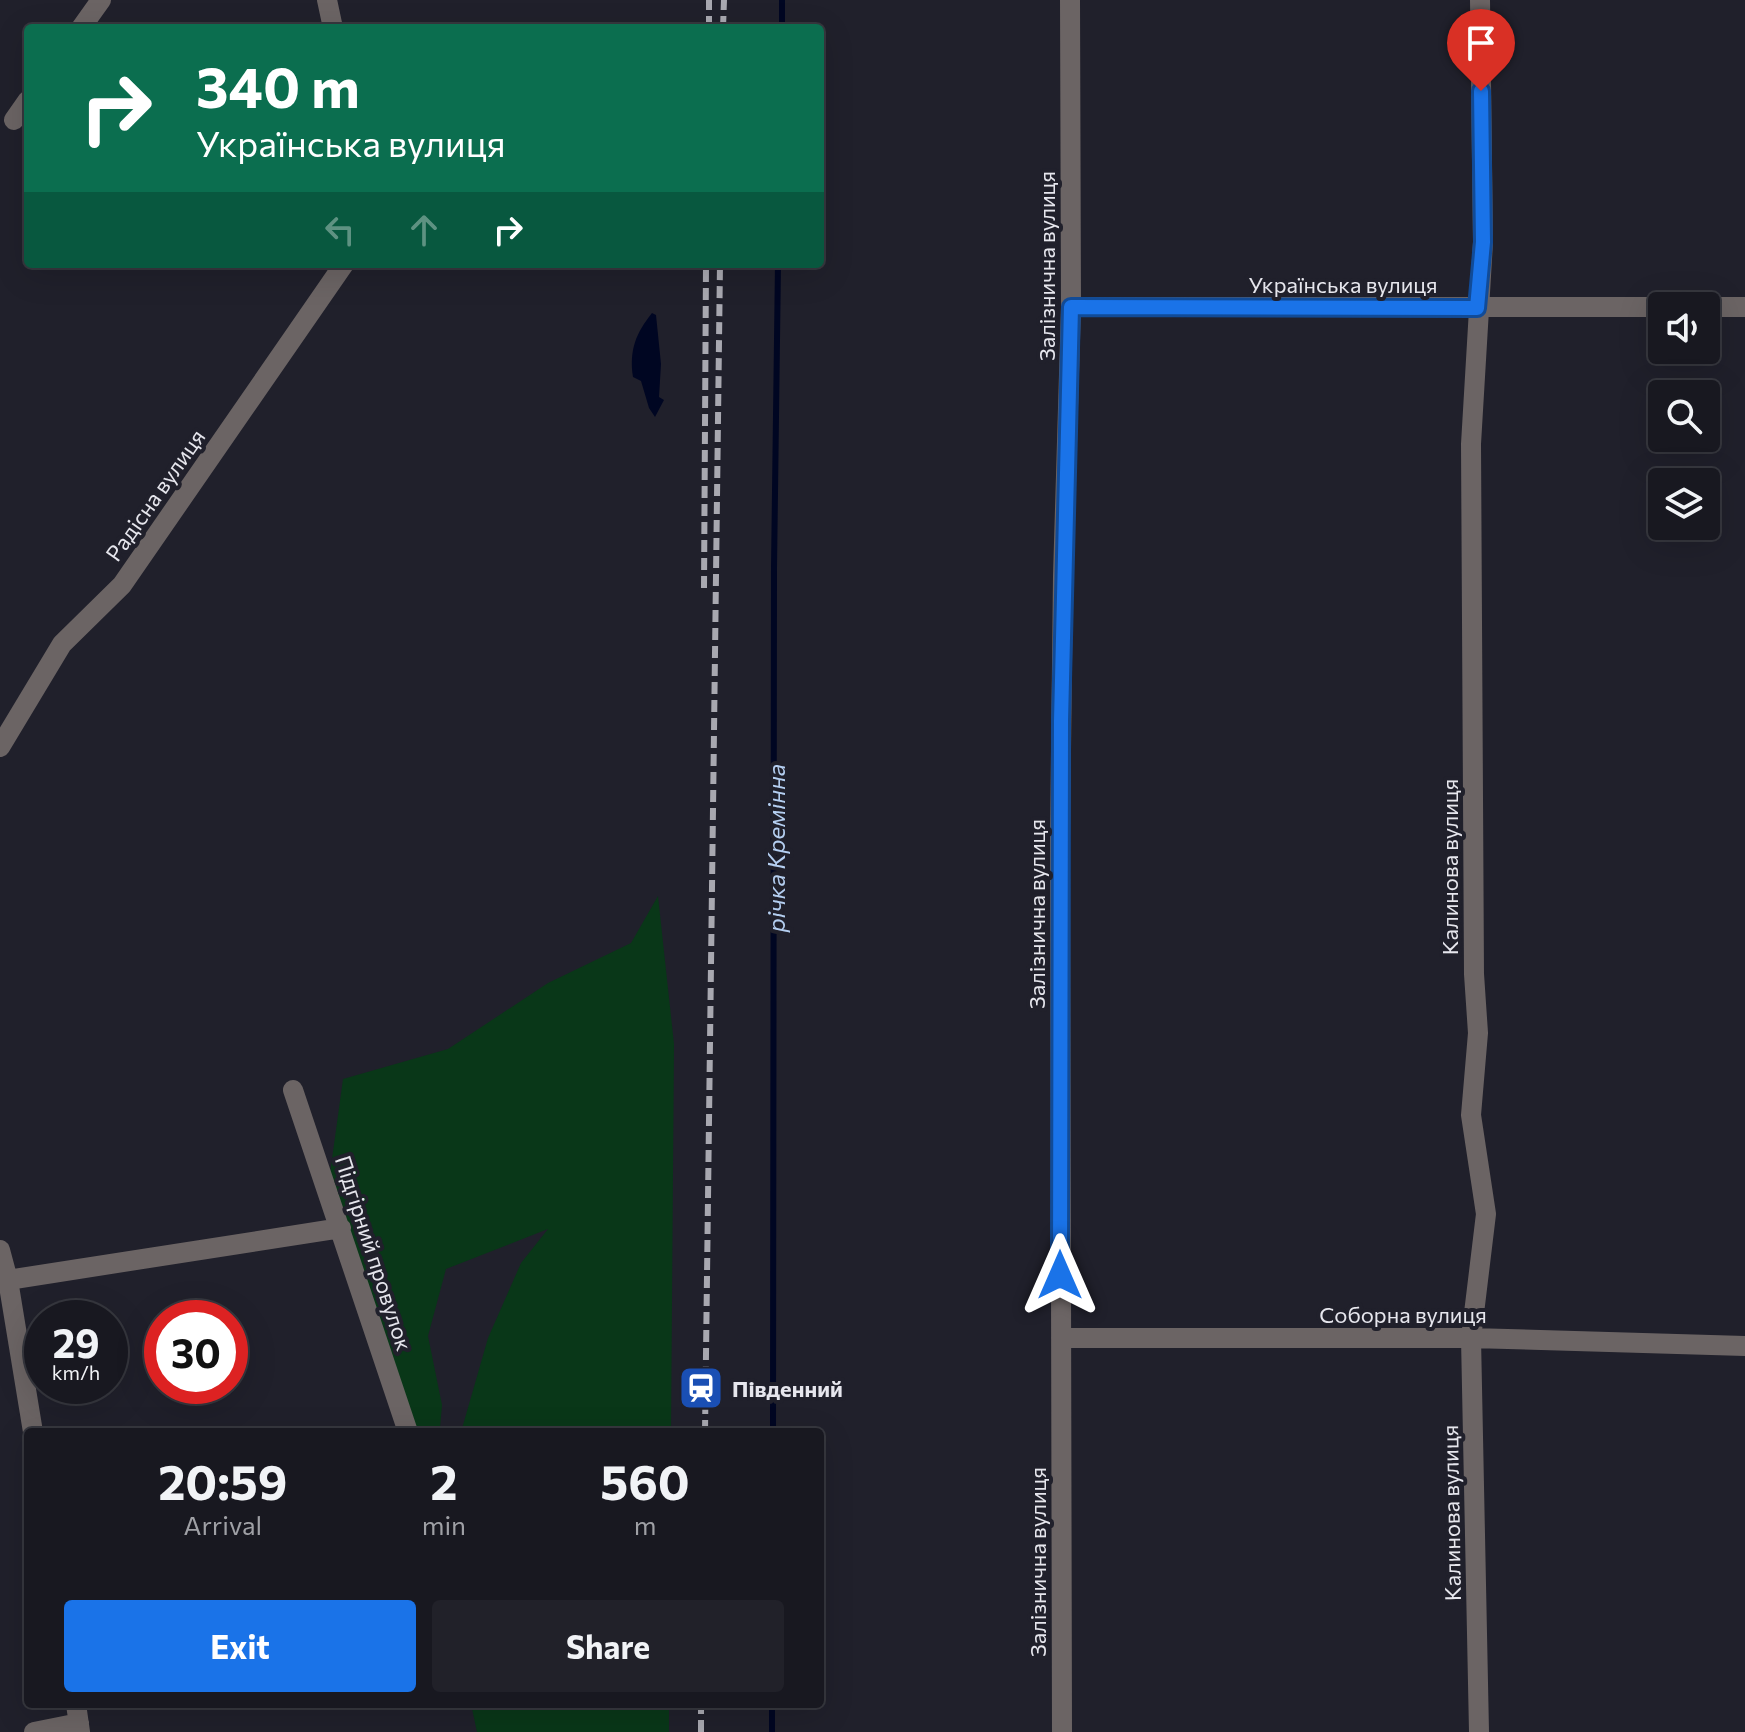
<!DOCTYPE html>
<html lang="en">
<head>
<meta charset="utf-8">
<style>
  body { margin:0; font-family:Commissioner,sans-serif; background:#212129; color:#f1f3f6; height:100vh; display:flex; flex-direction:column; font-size:30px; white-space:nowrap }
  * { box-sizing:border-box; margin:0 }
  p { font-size:26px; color:#9fa0a5 }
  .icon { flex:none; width:44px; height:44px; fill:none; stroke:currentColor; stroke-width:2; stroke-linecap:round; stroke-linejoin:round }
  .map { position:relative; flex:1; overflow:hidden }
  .drawer { position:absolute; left:24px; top:1428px; width:800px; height:280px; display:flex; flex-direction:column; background:#181820; border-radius:8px; box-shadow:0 8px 32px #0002,0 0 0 2px #36373e }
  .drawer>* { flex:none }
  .guide { position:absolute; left:24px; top:24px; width:800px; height:244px; border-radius:8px; box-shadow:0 8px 32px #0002,0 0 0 2px #36373e; background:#0b6e4f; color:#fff; overflow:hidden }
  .tools { position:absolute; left:1648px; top:292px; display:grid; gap:16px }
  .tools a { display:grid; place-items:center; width:72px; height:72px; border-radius:8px; background:#181820; box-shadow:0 8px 32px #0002,0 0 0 2px #36373e; font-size:40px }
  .speed { position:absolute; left:24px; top:1300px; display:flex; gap:16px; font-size:40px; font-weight:700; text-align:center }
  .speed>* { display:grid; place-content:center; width:104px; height:104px; border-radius:50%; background:#181820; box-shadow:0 8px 32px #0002,0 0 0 2px #36373e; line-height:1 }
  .speed small { font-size:20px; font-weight:400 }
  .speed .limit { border:12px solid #d22; background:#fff; color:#111 }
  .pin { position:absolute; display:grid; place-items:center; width:68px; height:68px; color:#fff; margin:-82px -34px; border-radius:50% 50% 50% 0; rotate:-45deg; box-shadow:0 0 8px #0007 }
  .pin .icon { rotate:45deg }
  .me { position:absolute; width:88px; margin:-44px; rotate:0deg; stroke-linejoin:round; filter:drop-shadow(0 0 6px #0008) }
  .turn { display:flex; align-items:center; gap:28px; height:168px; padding:0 40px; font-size:36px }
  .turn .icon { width:104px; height:104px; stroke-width:2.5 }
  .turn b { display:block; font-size:56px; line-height:68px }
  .lanes { display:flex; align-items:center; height:76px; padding:0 40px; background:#0003; justify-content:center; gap:40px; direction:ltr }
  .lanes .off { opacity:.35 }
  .eta { display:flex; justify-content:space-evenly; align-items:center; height:136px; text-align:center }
  .eta b { font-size:48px; font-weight:700; line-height:56px }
  .action { display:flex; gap:16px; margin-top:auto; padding:16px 40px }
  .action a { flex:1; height:92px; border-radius:8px; background:#1a73e8; color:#fff; font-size:32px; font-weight:700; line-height:92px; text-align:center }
  .action a+a { background:#212129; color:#f1f3f6 }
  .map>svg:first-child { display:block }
  .green { fill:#093718 }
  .water { fill:#000622 }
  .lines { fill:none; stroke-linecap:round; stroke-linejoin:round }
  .stream { stroke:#000622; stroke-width:6 }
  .minor { stroke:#6b6464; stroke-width:20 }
  .rail { stroke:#a8a8b0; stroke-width:6; stroke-dasharray:12 6; stroke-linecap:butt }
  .route-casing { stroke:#114b97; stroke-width:20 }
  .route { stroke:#1a73e8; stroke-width:14 }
  .labels { text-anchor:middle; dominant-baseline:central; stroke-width:8; stroke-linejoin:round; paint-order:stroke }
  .street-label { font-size:22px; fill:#e6e6ed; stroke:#20202b }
  .poi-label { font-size:22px; font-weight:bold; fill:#e6e6ed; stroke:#20202b; text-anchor:start }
  .water-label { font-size:24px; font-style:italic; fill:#b4cef0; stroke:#20202b }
</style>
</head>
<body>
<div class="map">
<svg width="1745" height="1732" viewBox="0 0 1745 1732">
  <rect width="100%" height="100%" fill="#20202b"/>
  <path class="green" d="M658,896L674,1044L671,1432H461L488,1338L521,1263L548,1229L446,1269L428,1336L442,1405L440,1428L416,1432L328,1188L343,1079L448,1049L548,983L631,943Z
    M471,1704H669V1732H477Z"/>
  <path class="water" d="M652,313L656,315L661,364L659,397L664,400L655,417L649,408L641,381L633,377C629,350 636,333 652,313Z"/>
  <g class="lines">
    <path class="stream" d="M782,28V0
      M773,1432L774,568L778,264
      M772,1732V1704"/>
    <path class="minor" d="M327,0L333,28
      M81,28L101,0
      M14,120L28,100
      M1071,307H1662
      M1706,307H1745
      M0,747L62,644L122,585L344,264
      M293,1090L408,1432
      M0,1250L8,1280L33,1432
      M8,1280L341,1228
      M1061,1338H1471L1745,1346
      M76,1704L80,1732
      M34,1732L79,1723
      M1062,1732L1060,838L1063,576L1071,307L1070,0
      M1479,1732L1471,1338L1486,1214L1471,1115L1478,1033L1474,974L1471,444L1483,242L1480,0"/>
    <path class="rail" d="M709,28V0
      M723,28L724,0
      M704,588L706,264
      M705,1432L720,264
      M701,1732V1704"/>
  </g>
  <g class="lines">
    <g class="route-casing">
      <path id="route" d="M1060,1275L1061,721L1071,307L1477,308L1483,242L1481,91"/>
    </g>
    <use href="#route" class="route"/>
  </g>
  <defs>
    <g id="station-square" transform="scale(2.3)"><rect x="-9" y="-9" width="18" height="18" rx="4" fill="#1a4fb4" stroke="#20202b"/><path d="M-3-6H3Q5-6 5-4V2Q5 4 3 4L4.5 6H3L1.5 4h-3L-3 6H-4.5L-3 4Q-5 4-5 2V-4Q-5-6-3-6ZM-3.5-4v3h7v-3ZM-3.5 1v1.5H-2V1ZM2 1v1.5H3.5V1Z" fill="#fff"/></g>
  </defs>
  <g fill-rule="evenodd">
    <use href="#station-square" x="701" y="1388"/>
  </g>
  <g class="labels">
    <g class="street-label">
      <text transform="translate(1046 266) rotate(-90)">Залізнична вулиця</text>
      <text x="1343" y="284">Українська вулиця</text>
      <text transform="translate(155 495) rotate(-55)">Радісна вулиця</text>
      <text transform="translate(1449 867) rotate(-90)">Калинова вулиця</text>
      <text transform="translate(1036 914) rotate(-90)">Залізнична вулиця</text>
      <text transform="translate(374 1253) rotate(72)">Підгірний провулок</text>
      <text x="1403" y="1314">Соборна вулиця</text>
      <text transform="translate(1451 1513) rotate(-91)">Калинова вулиця</text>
      <text transform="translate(1037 1562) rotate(-90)">Залізнична вулиця</text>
    </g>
    <g class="poi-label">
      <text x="732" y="1388">Південний</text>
    </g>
    <g class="water-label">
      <text transform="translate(775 848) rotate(-90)">річка Кремінна</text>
    </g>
  </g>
</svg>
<div class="tools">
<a><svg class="icon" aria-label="sound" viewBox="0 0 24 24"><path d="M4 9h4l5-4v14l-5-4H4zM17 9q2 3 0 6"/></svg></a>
<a><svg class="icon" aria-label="search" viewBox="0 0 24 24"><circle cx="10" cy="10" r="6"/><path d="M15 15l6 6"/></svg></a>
<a><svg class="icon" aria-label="layers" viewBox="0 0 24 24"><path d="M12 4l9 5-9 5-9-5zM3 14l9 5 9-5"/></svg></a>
</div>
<div class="speed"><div>29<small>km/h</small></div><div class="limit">30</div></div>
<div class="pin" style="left:1481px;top:91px;background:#d93025"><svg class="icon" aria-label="arrive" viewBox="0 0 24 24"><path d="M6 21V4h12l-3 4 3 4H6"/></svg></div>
<svg class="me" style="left:1060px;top:1275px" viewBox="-20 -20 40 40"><path d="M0-17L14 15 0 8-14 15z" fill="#1a73e8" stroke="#fff" stroke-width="4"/></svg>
<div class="guide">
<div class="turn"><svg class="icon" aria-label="right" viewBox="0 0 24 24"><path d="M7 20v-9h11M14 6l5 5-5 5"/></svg><div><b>340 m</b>Українська вулиця</div></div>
<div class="lanes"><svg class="icon off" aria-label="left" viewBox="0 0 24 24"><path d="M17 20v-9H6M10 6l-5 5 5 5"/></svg><svg class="icon off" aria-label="ahead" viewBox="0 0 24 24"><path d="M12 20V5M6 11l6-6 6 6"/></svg><svg class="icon" aria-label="right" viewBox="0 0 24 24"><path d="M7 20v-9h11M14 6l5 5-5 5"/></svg></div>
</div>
<section class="drawer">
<div class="eta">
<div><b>20:59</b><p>Arrival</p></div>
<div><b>2</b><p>min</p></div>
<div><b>560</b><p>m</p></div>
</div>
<div class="action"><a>Exit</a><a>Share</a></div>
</section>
</div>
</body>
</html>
